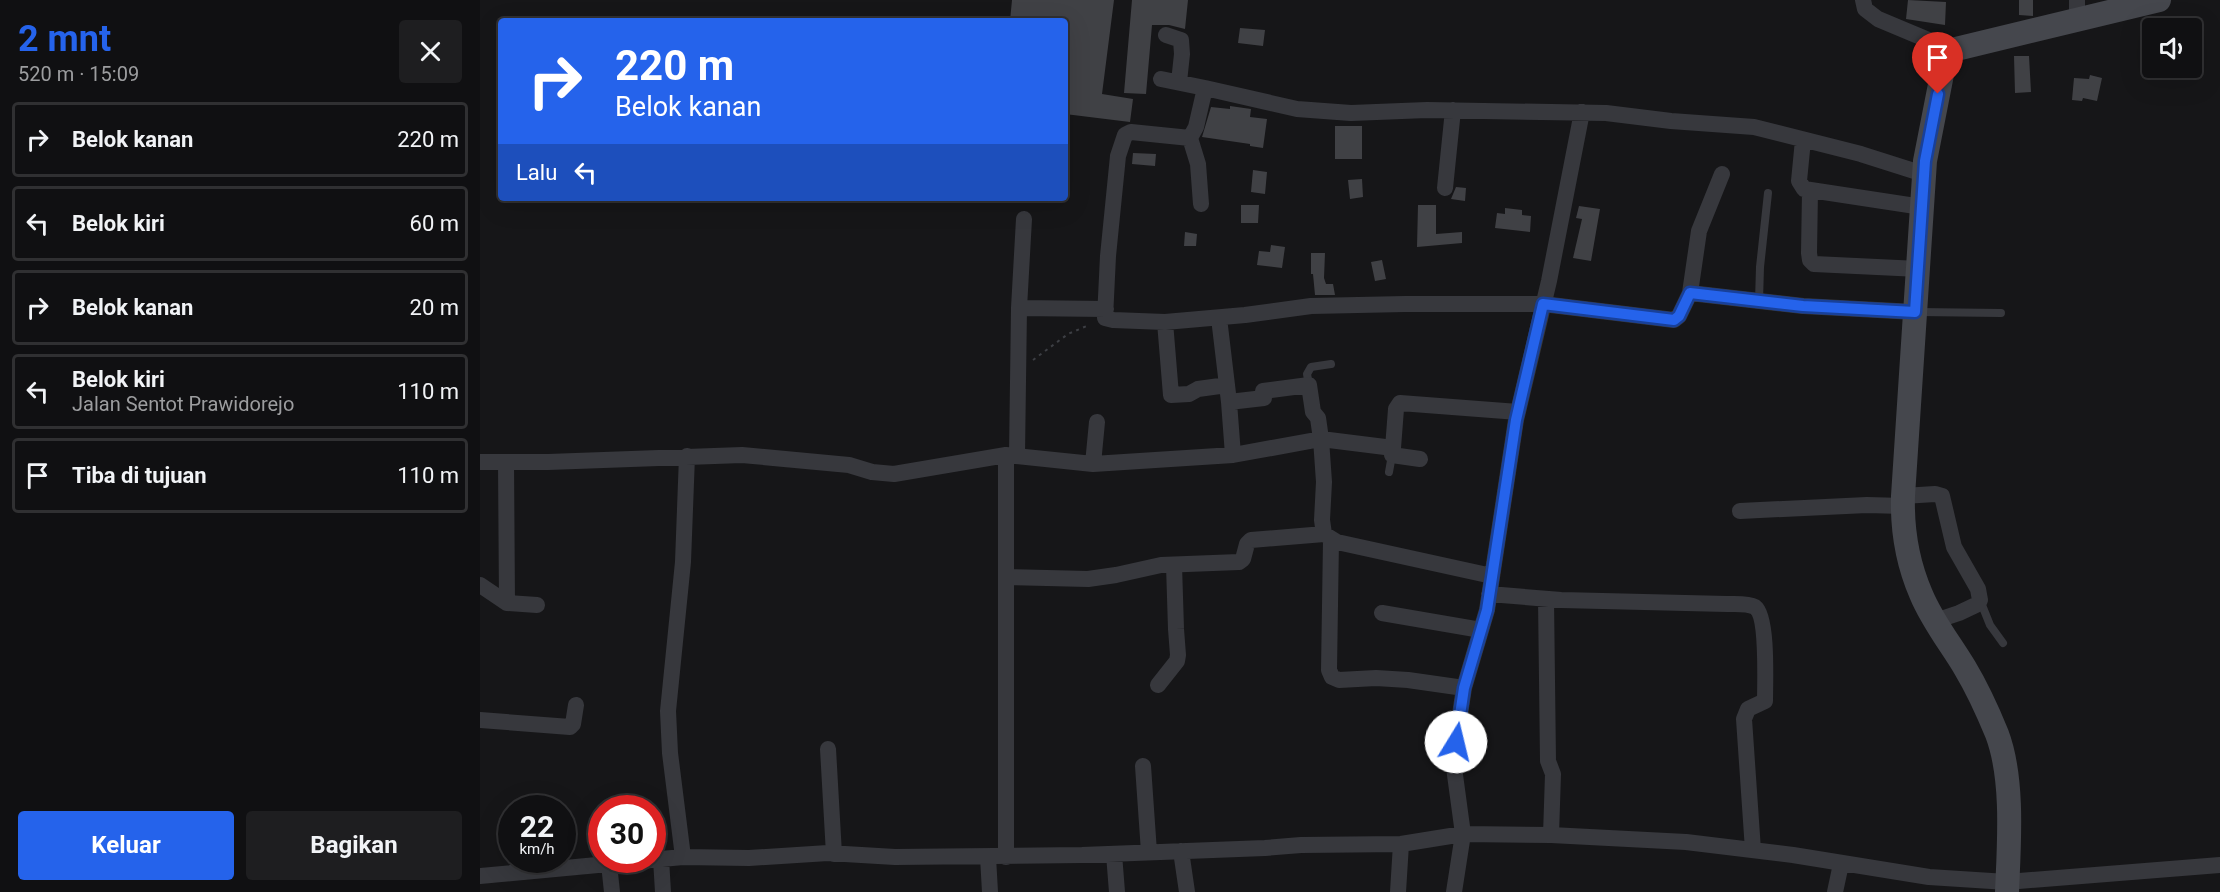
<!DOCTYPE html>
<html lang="id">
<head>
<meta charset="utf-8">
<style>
  body { margin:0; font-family:Roboto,sans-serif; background:#1e1e20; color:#f1f3f6; height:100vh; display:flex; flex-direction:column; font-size:22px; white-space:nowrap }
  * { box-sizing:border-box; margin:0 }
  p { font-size:20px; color:#9c9d9f }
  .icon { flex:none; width:33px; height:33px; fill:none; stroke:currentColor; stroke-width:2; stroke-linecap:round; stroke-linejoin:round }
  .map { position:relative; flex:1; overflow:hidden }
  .side { display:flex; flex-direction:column; background:#101012; width:480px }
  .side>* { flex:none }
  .top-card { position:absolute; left:18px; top:18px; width:570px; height:183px; border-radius:6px; box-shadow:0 6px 24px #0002,0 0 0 2px #303032; background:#2563eb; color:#fff; overflow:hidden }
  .tools { position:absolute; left:1662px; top:18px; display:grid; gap:12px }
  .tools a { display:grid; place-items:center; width:60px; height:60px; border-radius:6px; background:#101012; box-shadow:0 6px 24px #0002,0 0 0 2px #303032; font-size:30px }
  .speed { position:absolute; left:18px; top:795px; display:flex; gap:12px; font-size:30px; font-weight:700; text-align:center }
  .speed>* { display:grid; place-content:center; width:78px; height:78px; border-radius:50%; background:#101012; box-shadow:0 6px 24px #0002,0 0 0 2px #303032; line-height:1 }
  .speed small { font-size:15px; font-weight:400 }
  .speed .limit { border:9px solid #d22; background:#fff; color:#111 }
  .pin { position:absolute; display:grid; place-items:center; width:51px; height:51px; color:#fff; margin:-62px -26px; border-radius:50% 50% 50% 0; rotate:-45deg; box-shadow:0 0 6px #0007 }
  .pin .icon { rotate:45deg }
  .me { position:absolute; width:66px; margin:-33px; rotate:9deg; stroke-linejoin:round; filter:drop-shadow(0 0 4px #0008) }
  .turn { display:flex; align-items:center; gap:21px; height:126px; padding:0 18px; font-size:27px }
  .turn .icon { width:78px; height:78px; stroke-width:2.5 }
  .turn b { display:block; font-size:42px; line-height:51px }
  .then { display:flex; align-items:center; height:57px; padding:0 18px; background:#0003; gap:12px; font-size:22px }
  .round { display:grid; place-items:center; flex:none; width:63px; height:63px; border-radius:6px; background:#1e1e20 }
  .head { display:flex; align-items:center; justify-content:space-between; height:102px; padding:0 18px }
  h1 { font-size:36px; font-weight:700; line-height:45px; color:#2563eb }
  .button { display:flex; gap:12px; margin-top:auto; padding:12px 18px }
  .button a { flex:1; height:69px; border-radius:6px; background:#2563eb; color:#fff; font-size:24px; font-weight:700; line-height:69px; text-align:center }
  .button a+a { background:#1e1e20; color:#f1f3f6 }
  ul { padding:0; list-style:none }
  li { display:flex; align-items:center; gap:18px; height:75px; margin:0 12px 9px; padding:0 6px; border:3px solid #303032; border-radius:6px }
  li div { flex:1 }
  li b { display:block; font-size:22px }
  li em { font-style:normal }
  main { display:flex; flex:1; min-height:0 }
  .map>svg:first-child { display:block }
  .building { fill:#404145 }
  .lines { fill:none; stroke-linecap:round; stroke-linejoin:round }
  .path { stroke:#3d3f44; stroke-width:2; stroke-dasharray:3 4.5; stroke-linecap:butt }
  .service { stroke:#37383d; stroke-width:8 }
  .minor { stroke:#37383d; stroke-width:16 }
  .secondary { stroke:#45474d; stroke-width:24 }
  .route-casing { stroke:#184099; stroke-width:15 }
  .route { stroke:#2563eb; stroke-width:10 }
</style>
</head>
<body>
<main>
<section class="side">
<div class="head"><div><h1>2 mnt</h1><p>520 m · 15:09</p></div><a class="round"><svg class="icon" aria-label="close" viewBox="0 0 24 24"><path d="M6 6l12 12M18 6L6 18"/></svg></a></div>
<ul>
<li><svg class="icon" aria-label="right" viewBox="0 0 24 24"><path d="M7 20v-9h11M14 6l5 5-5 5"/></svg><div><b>Belok kanan</b></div><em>220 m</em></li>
<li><svg class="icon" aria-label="left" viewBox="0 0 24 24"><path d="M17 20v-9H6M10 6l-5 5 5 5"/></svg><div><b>Belok kiri</b></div><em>60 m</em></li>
<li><svg class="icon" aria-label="right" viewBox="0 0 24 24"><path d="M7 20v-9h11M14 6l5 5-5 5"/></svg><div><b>Belok kanan</b></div><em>20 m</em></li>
<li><svg class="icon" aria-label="left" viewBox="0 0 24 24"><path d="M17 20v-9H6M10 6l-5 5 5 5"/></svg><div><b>Belok kiri</b><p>Jalan Sentot Prawidorejo</p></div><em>110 m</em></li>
<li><svg class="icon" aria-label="arrive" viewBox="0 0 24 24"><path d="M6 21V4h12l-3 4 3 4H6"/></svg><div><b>Tiba di tujuan</b></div><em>110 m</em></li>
</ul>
<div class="button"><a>Keluar</a><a>Bagikan</a></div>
</section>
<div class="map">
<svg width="1740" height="892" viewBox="0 0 1740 892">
  <rect width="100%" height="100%" fill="#161618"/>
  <path class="building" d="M532,0H634L622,94L653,99L650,122L585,114V21H530Z
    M652,0H708L705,29L689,25H672L666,94L644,93Z
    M1428,0L1466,2L1465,25L1426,19Z
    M1539,0H1553V16L1539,15Z
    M760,28L785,30L783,46L758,43Z
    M1534,56H1549L1551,92L1535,93Z
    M1610,75L1622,78L1617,101L1603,98L1602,101L1592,100L1594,78L1609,79Z
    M750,106L771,109L770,117L787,119L783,148L770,146V144L722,137L731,107L750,109Z
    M855,126H882V159H855Z
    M653,153L676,154L675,166L652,164Z
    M773,170L787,172L785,194L771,192Z
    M882,179L883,197L870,199L868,180Z
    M976,187L986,188L985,201L971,199Z
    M761,205H779L778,223H761Z
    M938,205H956V234L982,232V243L937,247Z
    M1099,206L1120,209L1111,261L1093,258L1102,219L1096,218Z
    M1025,208L1042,210V215L1051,216L1050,232L1015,228L1017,213L1025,214Z
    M705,232L717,234L716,246H704Z
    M791,245L805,247L802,268L777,265L779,251L790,252Z
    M831,253H845L844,278L846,284H853L855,295H835L833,274H831Z
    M902,260L906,279L895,281L891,262Z"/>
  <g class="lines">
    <path class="path" d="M553,360L588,334L609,325"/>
    <path class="service" d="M1279,301L1280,267L1288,193
      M1438,312L1521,313
      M829,385L827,374L831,367L851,364
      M909,472L912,455
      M1500,600L1510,625L1523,643"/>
    <path class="minor" d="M1383,0L1385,9L1398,19L1472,50
      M1597,0V19
      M686,35L701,40L702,54L699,82
      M681,79L725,88
      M710,138L718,164L721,204
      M1323,140L1319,181L1324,189L1442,207
      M965,188L973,110
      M1330,191L1329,253L1330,260L1334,264L1439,269
      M1210,293L1219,231L1242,174
      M539,308L626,309
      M1435,312L1323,306L1210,293L1199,316L1194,320L1063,304H925L831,306L765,315L685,322L633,320L625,318L628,256L638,156L645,135L651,132L710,138L716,127L725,88L817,109L871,113L947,110L1126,113L1191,121L1274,127L1381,154L1444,174
      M739,318L749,402L784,398L783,391L829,385L833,412L838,418L841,439L913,448L912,455L940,459
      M685,322L691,395L709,394L718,389L747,385
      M749,402L753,455
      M913,448L916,409L920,403L1038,412
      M537,455L539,308L544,219
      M0,462H68L262,455L369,465L392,472L414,474L526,455L613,464L753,455L841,439L844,482L842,520L844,534L857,542L1012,576
      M26,462L27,603
      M613,464L617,422
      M1423,496L1455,494L1462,496L1474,547L1498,589L1500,600L1498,604L1479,613L1455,621
      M1260,511L1387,505L1423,506
      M851,540L849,670L852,677L859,680L896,678L928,680L984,688
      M526,577L608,579L636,575L681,565L759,562L763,559L767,544L771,540L844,534
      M0,585L27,603L57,605
      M1009,594L1081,600L1247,604C1255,604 1268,603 1275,607C1288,616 1285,684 1285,701L1268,709L1264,719L1273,850
      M1066,599L1068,761L1073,774L1071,835
      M902,613L1001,630
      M678,685L697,661L698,655L696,629L694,565
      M0,720L90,727L93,724L96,705
      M348,749L354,854
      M663,766L669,852
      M701,851L707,892
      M634,854L637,892
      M203,857L190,753L188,711L203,562L207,456
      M508,857L510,892
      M526,857V455
      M181,859L183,892
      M129,864L132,892
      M0,876L203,857L269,858L348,853L415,857L602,855L785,848L821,845L921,844L983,834L1071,835L1206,842L1313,855L1449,877L1527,882L1740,865
      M918,892L921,844
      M974,892L983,834L973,760L984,688L1007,610L1036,420L1069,281L1102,112
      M1355,892L1361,864"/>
    <path class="secondary" d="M1527,892C1529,844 1534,779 1517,734C1508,712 1497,688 1485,668C1470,643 1452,621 1441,594C1428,564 1422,529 1423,496L1445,161L1465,59L1472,50L1679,0"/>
  </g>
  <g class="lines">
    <g class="route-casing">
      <path id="route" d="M976,742L984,688L1007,610L1036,420L1063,304L1194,320L1199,316L1210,293L1323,306L1435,312L1445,161L1458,94"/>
    </g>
    <use href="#route" class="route"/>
  </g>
</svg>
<div class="tools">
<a><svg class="icon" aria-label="sound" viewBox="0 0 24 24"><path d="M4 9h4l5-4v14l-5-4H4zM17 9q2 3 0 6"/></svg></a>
</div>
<div class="speed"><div>22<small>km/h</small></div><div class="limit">30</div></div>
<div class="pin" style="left:1458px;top:94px;background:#d93025"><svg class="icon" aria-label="arrive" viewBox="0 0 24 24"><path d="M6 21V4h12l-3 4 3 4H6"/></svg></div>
<svg class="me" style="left:976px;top:742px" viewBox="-20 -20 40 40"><circle r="19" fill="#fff"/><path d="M0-13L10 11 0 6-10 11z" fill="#2563eb"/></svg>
<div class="top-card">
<div class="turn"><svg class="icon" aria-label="right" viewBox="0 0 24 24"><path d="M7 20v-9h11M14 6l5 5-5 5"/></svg><div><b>220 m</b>Belok kanan</div></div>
<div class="then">Lalu<svg class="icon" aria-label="left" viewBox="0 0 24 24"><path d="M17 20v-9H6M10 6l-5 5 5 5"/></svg></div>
</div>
</div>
</main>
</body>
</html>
